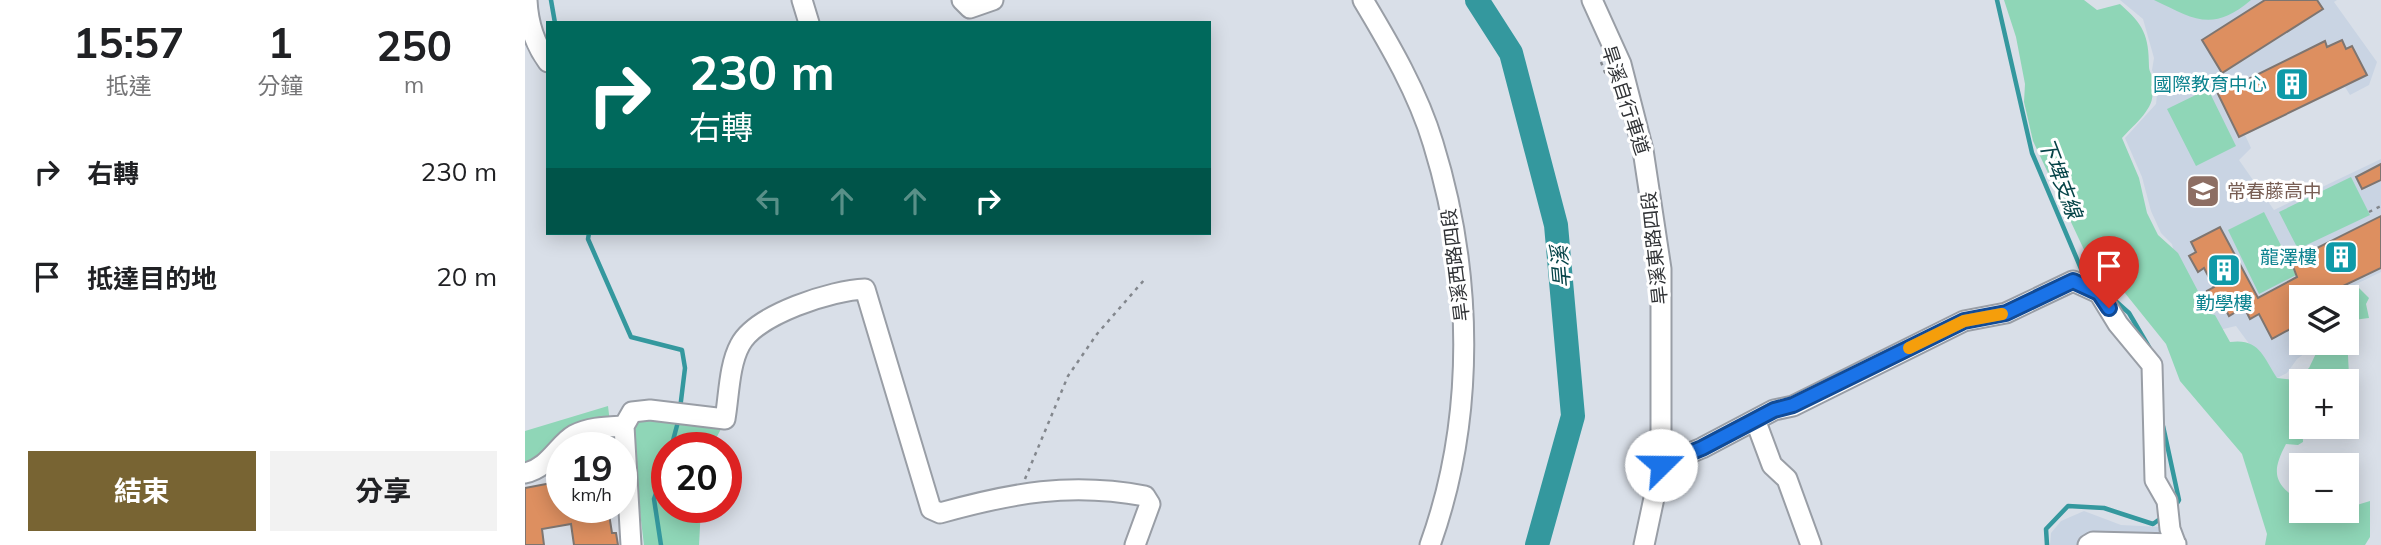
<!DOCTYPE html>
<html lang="zh-TW">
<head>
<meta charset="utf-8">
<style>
  body { margin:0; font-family:Mulish,"Noto Sans TC",sans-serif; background:#f2f2f2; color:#202124; height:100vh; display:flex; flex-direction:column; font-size:26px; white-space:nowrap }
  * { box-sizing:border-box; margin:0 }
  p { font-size:23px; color:#757577 }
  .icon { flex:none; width:38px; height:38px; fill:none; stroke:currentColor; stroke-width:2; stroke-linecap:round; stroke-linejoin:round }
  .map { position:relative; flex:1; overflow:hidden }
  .drawer { display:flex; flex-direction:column; background:#fff; width:525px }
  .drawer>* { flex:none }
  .hud { position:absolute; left:21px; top:21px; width:665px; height:214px; border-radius:0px; box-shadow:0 4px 18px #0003; background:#00695c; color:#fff; overflow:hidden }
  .fabs { position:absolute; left:1764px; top:285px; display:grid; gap:14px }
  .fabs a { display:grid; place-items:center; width:70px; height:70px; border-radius:0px; background:#fff; box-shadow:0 4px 18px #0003; font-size:35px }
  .speed { position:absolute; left:21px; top:432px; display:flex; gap:14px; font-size:35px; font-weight:700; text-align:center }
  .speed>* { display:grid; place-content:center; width:91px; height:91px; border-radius:50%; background:#fff; box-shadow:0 4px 18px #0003; line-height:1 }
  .speed small { font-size:18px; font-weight:400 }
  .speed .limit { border:10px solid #d22; background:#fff; color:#111 }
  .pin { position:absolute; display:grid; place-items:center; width:60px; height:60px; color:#fff; margin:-72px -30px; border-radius:50% 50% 50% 0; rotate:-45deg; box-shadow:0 0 7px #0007 }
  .pin .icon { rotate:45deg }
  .me { position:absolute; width:77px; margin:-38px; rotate:68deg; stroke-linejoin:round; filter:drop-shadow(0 0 5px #0008) }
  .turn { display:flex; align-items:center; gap:24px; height:147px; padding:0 28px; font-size:32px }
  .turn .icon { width:91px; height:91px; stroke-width:2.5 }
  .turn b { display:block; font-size:49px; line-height:60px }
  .lanes { display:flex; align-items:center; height:66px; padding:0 28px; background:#0003; justify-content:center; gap:35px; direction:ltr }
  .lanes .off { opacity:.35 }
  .eta { display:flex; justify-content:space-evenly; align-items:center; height:119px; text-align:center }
  .eta b { font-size:42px; font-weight:700; line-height:49px }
  .primary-button { display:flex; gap:14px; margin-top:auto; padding:14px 28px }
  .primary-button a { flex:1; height:80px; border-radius:0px; background:#786433; color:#fff; font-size:28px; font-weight:700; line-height:80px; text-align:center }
  .primary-button a+a { background:#f2f2f2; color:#202124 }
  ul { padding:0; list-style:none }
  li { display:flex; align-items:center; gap:21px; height:105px; padding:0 28px }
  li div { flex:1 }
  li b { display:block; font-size:26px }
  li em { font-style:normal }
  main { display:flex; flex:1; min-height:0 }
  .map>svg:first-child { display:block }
  .built { fill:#c9d4e3 }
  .green { fill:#8fd6b7 }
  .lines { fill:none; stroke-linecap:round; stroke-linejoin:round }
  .stream { stroke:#34989e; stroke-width:4.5 }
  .river { stroke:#34989e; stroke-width:24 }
  .building { fill:#dd8f60; stroke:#7e7570; stroke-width:2 }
  .minor-casing { stroke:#999ea6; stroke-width:23 }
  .path { stroke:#83878d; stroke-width:2.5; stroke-dasharray:3.5 5; stroke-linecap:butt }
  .minor { stroke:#fff; stroke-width:19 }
  .route-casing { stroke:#114b97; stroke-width:18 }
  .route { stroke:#1a73e8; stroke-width:12 }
  .slow { stroke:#f59e0b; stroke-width:12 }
  .labels { text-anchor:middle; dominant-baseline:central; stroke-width:6; stroke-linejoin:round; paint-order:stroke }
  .culture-label { font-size:19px; fill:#0d838f; stroke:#fff; text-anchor:end }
  .street-label { font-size:19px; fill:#303235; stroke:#fff }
  .education-label { font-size:19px; fill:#785e54; stroke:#fff; text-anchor:start }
  .water-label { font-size:21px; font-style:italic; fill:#064448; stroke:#fff }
</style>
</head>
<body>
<main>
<section class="drawer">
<div class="eta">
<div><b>15:57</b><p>抵達</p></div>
<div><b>1</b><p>分鐘</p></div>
<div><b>250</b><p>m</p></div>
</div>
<ul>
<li><svg class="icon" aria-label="right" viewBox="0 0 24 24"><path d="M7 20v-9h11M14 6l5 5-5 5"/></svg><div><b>右轉</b></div><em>230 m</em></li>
<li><svg class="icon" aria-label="arrive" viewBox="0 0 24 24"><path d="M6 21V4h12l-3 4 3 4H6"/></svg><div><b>抵達目的地</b></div><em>20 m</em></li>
</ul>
<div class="primary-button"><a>結束</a><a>分享</a></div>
</section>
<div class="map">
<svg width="1856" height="545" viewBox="0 0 1856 545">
  <rect width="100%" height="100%" fill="#d9dfe8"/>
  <path class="built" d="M1595,0H1812L1809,2L1852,62L1844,85L1825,95L1820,87L1720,135L1726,148L1714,160L1749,210L1856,159V272L1821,289L1816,297L1776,298V343H1794L1772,359L1762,373L1750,379L1711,326L1690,331L1650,257L1647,244L1636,233L1626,211L1617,177L1600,138L1631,104L1632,94L1629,88L1633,83L1627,70L1629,58L1618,19Z
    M1559,511L1596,525L1636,527L1642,545H1525L1526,533L1536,521Z"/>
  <path class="green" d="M1479,0H1559L1572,10L1595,4C1618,24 1624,35 1624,67C1624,72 1628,76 1629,82L1626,87C1634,106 1608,125 1597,138L1614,178L1622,213L1633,235L1653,253L1685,314L1690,315L1705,342C1734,338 1738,356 1752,378L1770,380L1784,368L1796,343H1822V336L1824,376L1820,381L1776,382L1778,442L1773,445L1761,444C1745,474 1750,484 1776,502V511L1805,514L1822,511V508L1845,501V537L1840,545H1740L1742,534L1717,454L1655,381L1641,344L1579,267L1561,254L1508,141L1499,102L1500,84L1491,37Z
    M1629,0H1726C1687,33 1669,19 1629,0Z
    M1683,89L1711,146L1671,166L1642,109Z
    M1826,177L1845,215L1773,249L1754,212Z
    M1739,212L1771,275L1734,294L1703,230Z
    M1833,287L1844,298L1841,304L1844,318C1833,319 1824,320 1822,333V298L1817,297Z
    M83,406L88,448H37V467L0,475V431Z
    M126,416L197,427L186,448H142V508H176L174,545H119L105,430L112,419Z"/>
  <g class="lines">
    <path class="stream" d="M26,0L30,23
      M1472,0L1507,153L1557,271L1568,281
      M64,233L63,239L106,337L157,350L160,368L155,409
      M1585,296L1604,313L1624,347
      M1638,426L1654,500L1649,508
      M146,448L154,418
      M136,545L129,499L142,462
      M1522,545L1521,529L1543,506L1579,508L1628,524L1639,516"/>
    <path class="river" d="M952,0L986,53L1031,225L1048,416L1012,545"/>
  </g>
  <path class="building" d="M1740,0H1792L1798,9L1697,73L1677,40Z
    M1817,40L1821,49L1827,46L1842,75L1714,137L1693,94L1800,41L1802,47Z
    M1856,164V180L1837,189L1831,177Z
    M1856,216V268L1793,298H1776V323L1747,339L1734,314L1725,319L1719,307L1704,316L1697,303L1691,307L1682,291L1689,287L1679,268L1673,272L1664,256L1671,252L1666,242L1695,227L1733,298L1772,277L1766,261Z
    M37,481V508H83L87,533H91L93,545H49L46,524L17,529L19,545H0V488Z"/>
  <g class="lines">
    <g class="minor-casing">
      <path id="minor" d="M2,0C3,23 9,43 23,62
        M277,0L284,23
        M437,0L445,8L468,0
        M838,0C865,45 893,93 908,143C948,272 951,417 905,545
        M1067,0L1096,64L1118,150L1136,269V465L1119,545
        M1231,422L1247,465L1262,479L1286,545
        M99,426L106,545
        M1136,465L1177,448L1249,410L1268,406L1439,321L1481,313L1548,281L1574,293L1593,324L1627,365L1630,480L1642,501L1645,529L1651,545
        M0,473C24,468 33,444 49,435C65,427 81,427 99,426L107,412L125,410L200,419C204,396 204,365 215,345C231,314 308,290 340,289L406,509L415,513C487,493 545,482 620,496L625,504L610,545
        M1563,545L1568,542L1651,544"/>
    </g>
    <path class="path" d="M1076,62L1081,75
      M1844,212L1856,206
      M500,479L543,376L572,334L620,279"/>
    <use href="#minor" class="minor"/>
  </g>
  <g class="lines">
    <g class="route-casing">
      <path id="route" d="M1136,465L1177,448L1249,410L1268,405L1439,321L1481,313L1548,281L1574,293L1584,308"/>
    </g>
    <use href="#route" class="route"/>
    <path class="slow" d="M1384,348L1439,321L1477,314"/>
  </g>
  <defs>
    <g id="building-square" transform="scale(1.75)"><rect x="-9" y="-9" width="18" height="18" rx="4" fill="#0f9aa8" stroke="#fff"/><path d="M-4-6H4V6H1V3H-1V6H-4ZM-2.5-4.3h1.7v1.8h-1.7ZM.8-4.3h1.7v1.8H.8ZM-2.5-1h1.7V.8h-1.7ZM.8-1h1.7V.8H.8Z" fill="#fff"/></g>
    <g id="school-square" transform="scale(1.75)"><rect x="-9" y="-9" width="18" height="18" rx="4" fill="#8d6e63" stroke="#fff"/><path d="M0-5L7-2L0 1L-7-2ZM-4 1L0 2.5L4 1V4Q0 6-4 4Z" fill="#fff"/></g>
  </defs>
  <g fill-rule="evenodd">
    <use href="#building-square" x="1767" y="84"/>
    <use href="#school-square" x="1678" y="191"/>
    <use href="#building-square" x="1816" y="257"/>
    <use href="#building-square" x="1699" y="270"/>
  </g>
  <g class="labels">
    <g class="culture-label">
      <text x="1742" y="84">國際教育中心</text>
      <text x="1792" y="257">龍澤樓</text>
      <text x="1699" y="303" text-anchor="middle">勤學樓</text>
    </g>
    <g class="street-label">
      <text transform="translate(1101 100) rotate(72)">旱溪自行車道</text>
      <text transform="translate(1129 248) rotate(-96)">旱溪東路四段</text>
      <text transform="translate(930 265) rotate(-97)">旱溪西路四段</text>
    </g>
    <g class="education-label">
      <text x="1702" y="191">常春藤高中</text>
    </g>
    <g class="water-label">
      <text transform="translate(1536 178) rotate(69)">下埤支線</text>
      <text transform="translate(1035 267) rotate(-95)">旱溪</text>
    </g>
  </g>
</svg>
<div class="fabs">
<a><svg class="icon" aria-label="layers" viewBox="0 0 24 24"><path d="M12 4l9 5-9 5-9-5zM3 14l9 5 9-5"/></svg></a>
<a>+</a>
<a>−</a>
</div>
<div class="speed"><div>19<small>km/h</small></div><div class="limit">20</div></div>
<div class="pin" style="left:1584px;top:308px;background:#d93025"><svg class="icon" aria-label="arrive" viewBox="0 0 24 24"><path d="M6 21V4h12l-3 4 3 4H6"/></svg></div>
<svg class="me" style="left:1136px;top:465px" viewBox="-20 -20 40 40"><circle r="19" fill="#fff"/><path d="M0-13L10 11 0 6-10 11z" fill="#1a73e8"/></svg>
<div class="hud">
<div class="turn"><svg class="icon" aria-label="right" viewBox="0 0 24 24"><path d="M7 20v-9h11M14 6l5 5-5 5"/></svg><div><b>230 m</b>右轉</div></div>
<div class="lanes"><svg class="icon off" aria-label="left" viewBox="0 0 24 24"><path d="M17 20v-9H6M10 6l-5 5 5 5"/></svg><svg class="icon off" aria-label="ahead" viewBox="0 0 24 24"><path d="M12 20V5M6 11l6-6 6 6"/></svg><svg class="icon off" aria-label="ahead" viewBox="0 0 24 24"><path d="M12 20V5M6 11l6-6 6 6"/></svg><svg class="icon" aria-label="right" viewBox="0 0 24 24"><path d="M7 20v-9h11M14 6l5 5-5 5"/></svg></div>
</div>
</div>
</main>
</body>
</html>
